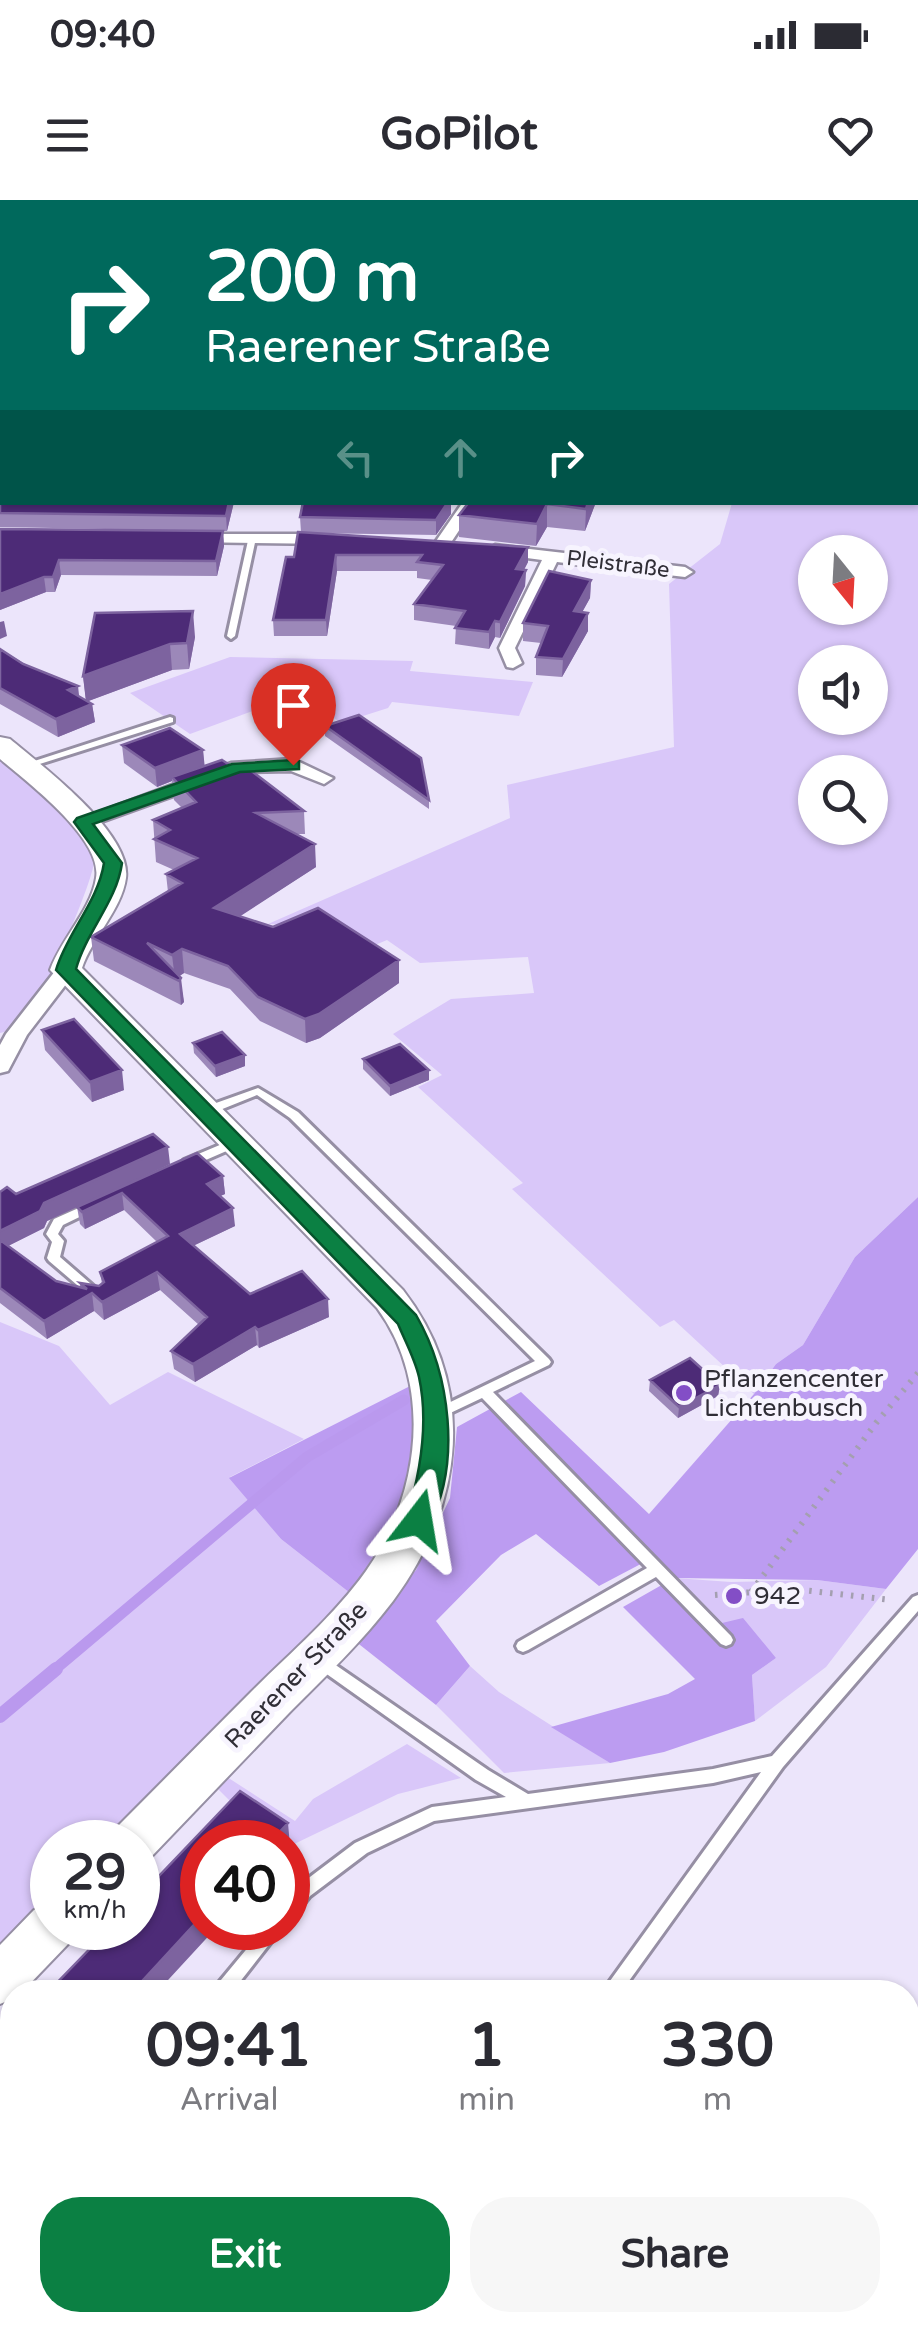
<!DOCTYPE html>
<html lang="en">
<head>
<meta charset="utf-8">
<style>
  body { margin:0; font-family:"Varela Round",sans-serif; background:#f7f7f7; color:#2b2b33; height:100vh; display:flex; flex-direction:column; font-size:38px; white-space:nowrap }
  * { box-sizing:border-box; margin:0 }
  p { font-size:32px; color:#7c7c81 }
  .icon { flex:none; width:55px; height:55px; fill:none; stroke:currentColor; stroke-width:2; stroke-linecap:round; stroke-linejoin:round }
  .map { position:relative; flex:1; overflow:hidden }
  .panel { position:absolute; left:0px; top:1780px; width:920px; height:352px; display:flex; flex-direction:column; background:#fff; border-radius:40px 40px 0 0; box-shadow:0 2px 8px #0004 }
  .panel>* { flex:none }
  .top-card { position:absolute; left:0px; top:0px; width:920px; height:305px; box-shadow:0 2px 8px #0004; background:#00695c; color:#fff; overflow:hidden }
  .needle { width:65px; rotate:162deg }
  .tools { position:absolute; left:798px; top:335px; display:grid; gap:20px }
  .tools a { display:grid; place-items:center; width:90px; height:90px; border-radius:50%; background:#fff; box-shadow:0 2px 8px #0004; font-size:50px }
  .speed { position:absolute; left:30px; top:1620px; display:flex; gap:20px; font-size:50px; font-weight:700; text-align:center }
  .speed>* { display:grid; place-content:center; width:130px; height:130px; border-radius:50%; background:#fff; box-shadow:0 2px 8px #0004; line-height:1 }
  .speed small { font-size:25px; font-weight:400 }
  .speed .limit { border:15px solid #d22; background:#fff; color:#111 }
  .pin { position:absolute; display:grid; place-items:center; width:85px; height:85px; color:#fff; margin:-102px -42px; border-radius:50% 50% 50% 0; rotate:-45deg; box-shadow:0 0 10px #0007 }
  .pin .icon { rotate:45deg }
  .me { position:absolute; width:110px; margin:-55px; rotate:14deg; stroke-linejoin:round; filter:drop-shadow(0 0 8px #0008) }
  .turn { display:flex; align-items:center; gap:35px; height:210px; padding:0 40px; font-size:45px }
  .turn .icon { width:130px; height:130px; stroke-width:2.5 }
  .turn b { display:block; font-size:70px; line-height:85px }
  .lanes { display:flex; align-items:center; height:95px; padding:0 40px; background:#0003; justify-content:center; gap:50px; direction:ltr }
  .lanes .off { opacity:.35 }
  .eta { display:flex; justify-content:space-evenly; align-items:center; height:170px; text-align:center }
  .eta b { font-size:60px; font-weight:700; line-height:70px }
  .action { display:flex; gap:20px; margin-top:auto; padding:20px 40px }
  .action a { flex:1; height:115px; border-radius:40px; background:#0b8043; color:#fff; font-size:40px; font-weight:700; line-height:115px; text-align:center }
  .action a+a { background:#f7f7f7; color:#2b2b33 }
  .status { display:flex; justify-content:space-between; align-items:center; height:70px; padding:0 50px; background:#fff; direction:ltr }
  .status svg { height:28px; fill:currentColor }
  header { display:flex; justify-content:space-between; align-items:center; height:130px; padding:0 40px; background:#fff; font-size:45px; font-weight:700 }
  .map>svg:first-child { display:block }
  .green { fill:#d9c7f9; fill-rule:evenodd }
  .forest { fill:#bc9cf1 }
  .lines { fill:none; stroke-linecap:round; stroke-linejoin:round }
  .stream-far1 { stroke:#ba99ee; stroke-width:11 }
  .stream { stroke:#ba99ee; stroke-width:14 }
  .lane-casing { stroke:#968fa4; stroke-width:6 }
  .street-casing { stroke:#968fa4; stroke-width:5 }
  .secondary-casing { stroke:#968fa4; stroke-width:4 }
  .path { stroke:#a49fb0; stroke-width:6; stroke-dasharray:2.5 8; stroke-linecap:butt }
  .lane { fill:#fff; fill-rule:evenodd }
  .street { fill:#fff; fill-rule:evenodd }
  .secondary { fill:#fff; fill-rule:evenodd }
  .wall { fill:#9c88b9; fill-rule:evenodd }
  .shaded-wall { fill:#7d639f }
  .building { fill:#4d2b77; stroke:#7d639f; stroke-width:2.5 }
  .route { fill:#0b8043; stroke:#07532c; stroke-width:2.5 }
  .poi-dot { fill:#834ec6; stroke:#f7f4fe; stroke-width:4 }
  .labels { text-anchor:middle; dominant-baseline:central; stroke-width:10; stroke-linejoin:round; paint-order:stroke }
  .far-street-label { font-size:22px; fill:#302e36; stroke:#f7f4fe }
  .poi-label { font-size:25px; fill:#302e36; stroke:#f7f4fe; text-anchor:start }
  .street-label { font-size:25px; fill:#302e36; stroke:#f7f4fe }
</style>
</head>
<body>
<div class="status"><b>09:40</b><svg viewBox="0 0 49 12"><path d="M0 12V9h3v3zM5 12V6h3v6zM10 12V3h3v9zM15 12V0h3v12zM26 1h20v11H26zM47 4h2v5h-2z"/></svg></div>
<header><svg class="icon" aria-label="menu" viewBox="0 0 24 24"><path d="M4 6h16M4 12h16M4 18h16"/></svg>GoPilot<svg class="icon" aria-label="heart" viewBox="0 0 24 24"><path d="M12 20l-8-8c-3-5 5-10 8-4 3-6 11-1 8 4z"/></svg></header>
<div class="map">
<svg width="918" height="2131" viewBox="0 0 918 2131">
  <rect width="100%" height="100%" fill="#ece5fb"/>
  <path class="green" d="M918,126V997L855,1057L803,1145L776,1164L754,1194L674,1120L660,1127L512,989L523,983L418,887L442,875L393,834L451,799L534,793L528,757L420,763L387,740L356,753L321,727L268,724L510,618L507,585L674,547L669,384L720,344L732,303L918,302ZM815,352H870V408H815ZM815,462H870V518H815ZM815,572H870V628H815Z
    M230,457L413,461L410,471L533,482L519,516L392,502L388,508L341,523L299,494L190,534L130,493Z
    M0,559C25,580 85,629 94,659C97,671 56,765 48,780C38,798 24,814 12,830L0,833Z
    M0,1122L59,1146L110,1205L168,1172L304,1239L230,1277L281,1339L350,1393L267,1483L103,1642H52V1691L0,1745Z
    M675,1378L731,1382L817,1380L886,1389L826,1467L755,1521L752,1475L776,1458L722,1423Z
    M470,1466L499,1492L610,1563L504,1573L436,1505Z
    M407,1544L461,1578L398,1594L290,1646L243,1614L217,1588L227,1577L295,1621L313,1599Z"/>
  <path class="forest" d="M918,997V1349L886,1389L817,1380L676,1378L722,1423L743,1418L776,1458L752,1475L755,1521L664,1552L610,1563L551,1527L668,1494L695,1479L623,1407L674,1378L654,1357L599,1386L536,1334L501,1355L436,1421L470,1466L436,1505L355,1441L416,1370L450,1298L457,1227L521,1192L649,1314L754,1194L776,1164L803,1145L855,1057Z
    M416,1183C418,1280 403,1313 350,1393L281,1339L229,1278Z"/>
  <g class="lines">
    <path class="stream-far1" d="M53,1471L307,1257L404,1200"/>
    <path class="stream" d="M0,1516L56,1469"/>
    <g class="lane-casing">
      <path id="lane" d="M249,336L256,338L235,436L231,439L227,436Z
        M170,517L173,518V522L27,568L24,569L19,566Z
        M258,888L298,912L549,1159L551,1162L549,1165L493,1192L731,1436L733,1440L731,1444L726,1446L721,1444L656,1377L528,1450L523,1452L518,1450L516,1446L518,1442L647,1368L482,1198L444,1216H434L432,1213L434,1210L535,1161L290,918L257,895L210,914H202L200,911L202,908Z
        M234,939L240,943L238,946L192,966H184L182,963L184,960Z
        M92,1002L96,1003L98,1006L96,1009L63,1025L58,1034L64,1041L60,1057L98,1090L100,1093L94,1097L90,1096L49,1061L47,1058L52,1042L46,1034L54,1019Z
        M918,1395V1411L783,1567L621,1792H602L761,1572L713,1583L434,1621L367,1653L310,1696L294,1716L288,1718V1699L298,1686L355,1643L432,1607L506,1597L476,1580L314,1465L311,1461L314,1457L319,1455L324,1457L488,1570L528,1594L713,1569L772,1556L913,1397Z
        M264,1728H282L232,1792H214L216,1786Z
        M12,2057C13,2072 16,2091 0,2098C0,2083 0,2064 12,2057Z
        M75,2120H96L101,2131H80Z
        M364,2120H385L379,2131H358Z"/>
    </g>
    <g class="street-casing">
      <path id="street" d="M463,302H478L448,347H436L434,344Z
        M185,334H330L338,339L330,344L190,342L185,340Z
        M495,345L685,367L693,372L685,377L557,362L515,448L522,463L513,468L507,467L499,448L542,360L489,353L487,350Z
        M293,559L333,578L324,584L291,571L240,572L90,626H76L73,622L231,563Z
        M66,764L77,770L27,835L8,871L0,873V845L6,834L59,766Z"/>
    </g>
    <g class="secondary-casing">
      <path id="secondary" d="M0,153H2V165H0Z
        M0,537L10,539C41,565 132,633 126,678C122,709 92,738 82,768L403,1090C478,1187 464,1305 393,1401C362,1442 325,1477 289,1513C243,1561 197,1609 151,1657L138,1662V1642H110L117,1627C162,1582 206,1537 251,1492C290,1453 334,1416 366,1371C420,1295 434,1185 377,1108L50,770C61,739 91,710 96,678C103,639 27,582 0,559Z
        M52,1703V1728H77L70,1742L22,1792H12V1799L0,1804V1745L34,1710Z"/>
    </g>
    <path class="path" d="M751,1392L876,1223L918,1173
      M715,1395L794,1389L891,1400"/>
    <use href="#lane" class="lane"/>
    <use href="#street" class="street"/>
    <use href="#secondary" class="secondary"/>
  </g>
  <path class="wall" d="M265,0H918V60V2H256Z
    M2,101V145L0,144V121L2,120H0V102Z
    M0,285L234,302L227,331H223L224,346L217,376L61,375L55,392H46L0,410V329L211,331L0,327Z
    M303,302H451V314L436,335L309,333L528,347V362L524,370H526L525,386L500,438L495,437L489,449L455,444L456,426L414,420V404L432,380L417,378V371H337L327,436H274L273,420L301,332L300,317Z
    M469,302H596L585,331L547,327L536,346L459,337V315Z
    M591,380L590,398L582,412L588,431L562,477L536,475V457L541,443L523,441V423Z
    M95,413L195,437L189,469L172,470L88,501L92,504L95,522L58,537L0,504V449L86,500L83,476Z
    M325,526L429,600V609L325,536Z
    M122,545L203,550L204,566L236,569L304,611L305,634H296L316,667L239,716L273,727L399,760V783L320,838L306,843L260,821L230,789L184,773L179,776L184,802L181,805L94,761L91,737L168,692L166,674L174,670L156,662L153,620L182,608L174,600L172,581L157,587L124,563Z
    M42,830L124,890L92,902L45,850Z
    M193,843L245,866L216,877L194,853Z
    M363,859L429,870V880L390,896L363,869Z
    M170,964L100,997L223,976L225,994L220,996L235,1026L193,1046L250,1094L329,1117L259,1148L257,1145L195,1182L174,1169L171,1151L199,1125L160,1090L104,1120L94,1111L47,1139L0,1103V992L16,994ZM77,1007L80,1024L85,1029L124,1010L157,1042L100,1072L102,1084L99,1086L80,1083V1087L56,1081L8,1046L44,1028L47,1021Z
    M650,1180L720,1185L718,1196L678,1218L649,1191Z"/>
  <path class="shaded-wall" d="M229,302H234L227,331L226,316Z
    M448,302H451V314L436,335V320Z
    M588,302H596L585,331L586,309Z
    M547,304V327L536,346L537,324Z
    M223,331L224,346L217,376L216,361Z
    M528,347V362L516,385V369Z
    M336,355L337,371L327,436L326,420Z
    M59,360L61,375L55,392L53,377Z
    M526,370L525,386L500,438V422Z
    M44,377L46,392L0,410V394Z
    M591,380L590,398L573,429L574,411Z
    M193,411L195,437L189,469L187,443Z
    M588,413V431L562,477L563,459Z
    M4,421L7,436L0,439V422Z
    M495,421V437L489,449V432Z
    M170,444L172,470L86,502L83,476Z
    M78,486L80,504L68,490Z
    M92,504L95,522L58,537L56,519Z
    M203,550L205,569L172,577V581L157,587L155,568Z
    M315,644L316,667L216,732L214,708Z
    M182,749L184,773L175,779L172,755Z
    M399,760V783L320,838L306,843L305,819Z
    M181,778L184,802L181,805L179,781Z
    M245,855V866L216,877L215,866Z
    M122,870L124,890L92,902L90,882Z
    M429,870V880L390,896V886Z
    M168,947L170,964L47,1021L44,1028L0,1050V1031L44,1003Z
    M223,976L225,994L209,1001L207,984Z
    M122,993L124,1010L85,1029L82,1012Z
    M233,1008L235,1026L182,1051L180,1034Z
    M157,1072L160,1090L104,1120L102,1102Z
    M92,1093L94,1111L47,1139L44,1121Z
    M328,1099L329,1117L259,1148L258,1130Z
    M255,1127L257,1145L195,1182L193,1164Z
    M720,1185L718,1196L678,1218L679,1207Z
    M288,1623L290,1646L288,1649V1642H270Z
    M202,1716V1728H216L157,1792H132Z
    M12,1923V1951L3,1961L6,1972L0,1978V1936Z"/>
  <path class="building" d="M265,0H692L695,2H256Z
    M717,0H918V47V2H729Z
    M0,285H2V302H229L226,316L0,313Z
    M303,302H448L436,320L300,317Z
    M469,302H588L586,309L547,304L537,324L459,315Z
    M0,329L223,331L216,361L59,360L53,377H44L0,394Z
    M298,332L528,347L516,369L526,370L500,422L495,421L489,432L455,428L465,411L414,404L443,365L417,362L422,355H336L326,420H273L286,357H294Z
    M549,371L591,380L574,411L588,413L563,459L536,457L548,426L523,423Z
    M193,411L187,443L170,444L83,476L95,413Z
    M0,449L23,464L78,486L68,490L92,504L56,519L0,488Z
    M359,515L421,558L429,600L325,526Z
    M170,528L203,550L155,568L122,545Z
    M222,560L236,569L245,566L304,611L256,613L315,644L214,708L273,727L318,708L399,760L319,814L305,819L258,797L228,766L182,749L172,755L147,743L181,778L179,781L91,737L182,683L166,674L197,658L154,639L170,630L153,620L196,602L172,577Z
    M74,819L122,870L90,882L42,830Z
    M222,832L245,855L215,866L193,843Z
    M400,844L429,870L390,886L363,859Z
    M153,934L168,947L44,1003L40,1011L0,1031V992L7,987L16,994Z
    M197,953L223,976L207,984L233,1008L180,1034L250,1094L302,1071L328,1099L258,1130L255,1127L193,1164L171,1151L207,1117L157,1072L102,1102L92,1093L44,1121L0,1088V1040L56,1081L87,1089L80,1083L99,1086L104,1082L100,1072L168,1036L122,993L82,1012L77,1007Z
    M690,1158L720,1185L679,1207L650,1180Z
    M240,1591L288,1623L270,1642H202V1716L132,1792H48L110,1728H138V1698Z
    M12,1829V1923L0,1936V1842Z"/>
  <path class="route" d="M293,560L299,561V569L240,572L93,624L122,663C117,701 86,732 76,769L416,1115C450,1174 462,1264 428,1327H410L406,1320C420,1275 429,1223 419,1177C415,1159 405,1141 398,1124L56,770C67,733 98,702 104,663L74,622L77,618L232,564Z"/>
  <g class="poi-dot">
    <circle cx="684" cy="1193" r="10"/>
    <circle cx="734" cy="1396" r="10"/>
  </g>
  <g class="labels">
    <g class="far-street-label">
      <text transform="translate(618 364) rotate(7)">Pleistraße</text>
    </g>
    <g class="poi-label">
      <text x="704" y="1179">Pflanzencenter<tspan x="704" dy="29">Lichtenbusch</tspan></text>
      <text x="754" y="1396">942</text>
    </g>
    <g class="street-label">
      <text transform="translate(296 1475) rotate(-46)">Raerener Straße</text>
    </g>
  </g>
</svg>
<div class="tools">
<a><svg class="needle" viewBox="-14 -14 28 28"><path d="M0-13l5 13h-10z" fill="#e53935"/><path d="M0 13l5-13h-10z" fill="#7c7c81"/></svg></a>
<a><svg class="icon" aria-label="sound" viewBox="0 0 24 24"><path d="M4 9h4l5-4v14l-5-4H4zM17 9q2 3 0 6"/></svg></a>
<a><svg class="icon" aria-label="search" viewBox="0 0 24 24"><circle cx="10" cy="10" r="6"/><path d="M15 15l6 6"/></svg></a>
</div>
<div class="speed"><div>29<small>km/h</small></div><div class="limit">40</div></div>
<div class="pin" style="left:293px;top:565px;background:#d93025"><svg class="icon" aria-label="arrive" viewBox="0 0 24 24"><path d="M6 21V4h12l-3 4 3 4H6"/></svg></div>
<svg class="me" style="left:419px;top:1320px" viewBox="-20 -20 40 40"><path d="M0-17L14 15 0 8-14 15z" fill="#0b8043" stroke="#fff" stroke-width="4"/></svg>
<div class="top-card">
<div class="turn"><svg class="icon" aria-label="right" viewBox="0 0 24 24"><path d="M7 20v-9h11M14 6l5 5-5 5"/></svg><div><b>200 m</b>Raerener Straße</div></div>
<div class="lanes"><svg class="icon off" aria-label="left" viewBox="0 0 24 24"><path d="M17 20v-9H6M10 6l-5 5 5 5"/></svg><svg class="icon off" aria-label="ahead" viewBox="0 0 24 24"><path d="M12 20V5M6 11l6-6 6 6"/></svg><svg class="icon" aria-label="right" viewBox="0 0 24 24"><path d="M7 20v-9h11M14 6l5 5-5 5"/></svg></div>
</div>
<section class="panel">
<div class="eta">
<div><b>09:41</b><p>Arrival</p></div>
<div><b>1</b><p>min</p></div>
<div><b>330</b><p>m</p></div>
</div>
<div class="action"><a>Exit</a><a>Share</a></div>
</section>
</div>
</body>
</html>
